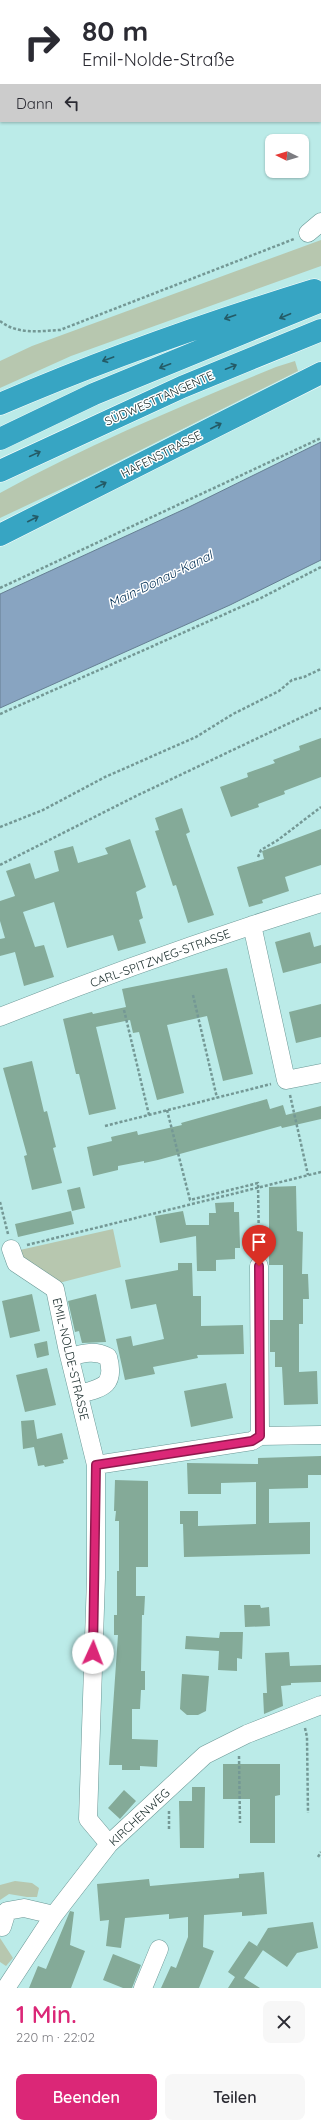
<!DOCTYPE html>
<html lang="de">
<head>
<meta charset="utf-8">
<style>
  body { margin:0; font-family:Quicksand,sans-serif; background:#f7f7f7; color:#2b2b33; height:100vh; display:flex; flex-direction:column; font-size:15px; white-space:nowrap }
  * { box-sizing:border-box; margin:0 }
  p { font-size:13px; color:#7c7c81 }
  .icon { flex:none; width:22px; height:22px; fill:none; stroke:currentColor; stroke-width:2; stroke-linecap:round; stroke-linejoin:round }
  .map { position:relative; height:1988px; overflow:hidden }
  .side { display:flex; flex-direction:column; background:#fff; flex:1 }
  .side>* { flex:none }
  .top-card { position:absolute; left:0px; top:0px; width:321px; height:122px; box-shadow:0 1px 3px #0004; background:#fff; color:#2b2b33; overflow:hidden }
  .needle { width:26px; rotate:275deg }
  .buttons { position:absolute; left:265px; top:134px; display:grid; gap:8px }
  .buttons a { display:grid; place-items:center; width:44px; height:44px; border-radius:8px; background:#fff; box-shadow:0 1px 3px #0004; font-size:20px }
  .pin { position:absolute; display:grid; place-items:center; width:34px; height:34px; color:#fff; margin:-41px -17px; border-radius:50% 50% 50% 0; rotate:-45deg; box-shadow:0 0 4px #0007 }
  .pin .icon { rotate:45deg }
  .me { position:absolute; width:44px; margin:-22px; rotate:2deg; stroke-linejoin:round; filter:drop-shadow(0 0 3px #0008) }
  .turn { display:flex; align-items:center; gap:14px; height:84px; padding:0 16px; font-size:18px }
  .turn .icon { width:52px; height:52px; stroke-width:2.5 }
  .turn b { display:block; font-size:28px; line-height:34px }
  .then { display:flex; align-items:center; height:38px; padding:0 16px; background:#0003; gap:8px; font-size:15px }
  .round { display:grid; place-items:center; flex:none; width:42px; height:42px; border-radius:8px; background:#f7f7f7 }
  .headline { display:flex; align-items:center; justify-content:space-between; height:68px; padding:0 16px }
  h1 { font-size:24px; font-weight:600; line-height:30px; color:#db2777 }
  .primary-button { display:flex; gap:8px; margin-top:auto; padding:8px 16px }
  .primary-button a { flex:1; height:46px; border-radius:8px; background:#db2777; color:#fff; font-size:16px; font-weight:600; line-height:46px; text-align:center }
  .primary-button a+a { background:#f7f7f7; color:#2b2b33 }
  .map>svg:first-child { display:block }
  .green { fill:#b7c7af }
  .water { fill:#88a4c1; stroke:#667f93 }
  .building { fill:#84aa98 }
  .lines { fill:none; stroke-linecap:round; stroke-linejoin:round }
  .minor-casing { stroke:#6a9795; stroke-width:19 }
  .highway-casing { stroke:#fff; stroke-width:23 }
  .path { stroke:#749895; stroke-width:2.5; stroke-dasharray:3 2; stroke-linecap:butt }
  .minor { stroke:#fff; stroke-width:18 }
  .highway { stroke:#37a5c3; stroke-width:22 }
  .oneway { stroke:#245b67 }
  .route-casing { stroke:#8e194d; stroke-width:10 }
  .route { stroke:#db2777; stroke-width:7 }
  .labels { text-anchor:middle; dominant-baseline:central; stroke-width:3; stroke-linejoin:round; paint-order:stroke }
  .street-label { font-size:12px; fill:#172a29; stroke:#fff }
  .water-label { font-size:13px; font-style:italic; fill:#002e53; stroke:#fff }
</style>
</head>
<body>
<div class="map">
<svg width="321" height="1988" viewBox="0 0 321 1988">
  <rect width="100%" height="100%" fill="#bbebe8"/>
  <path class="green" d="M321,240V266L71,356L0,388V361L32,346Z
    M295,361L298,371L89,476L0,518V493C89,444 182,406 276,367Z
    M113,1229L121,1267L55,1284L24,1263L20,1250Z
    M15,1881L32,1883L39,1888L37,1897H27L9,1894L0,1900V1885Z
    M0,1938L13,1958L6,1966L0,1962Z"/>
  <path class="water" d="M321,442V560L230,605L0,708V594L189,507Z"/>
  <path class="building" d="M321,738V777L284,791L285,794L258,804L259,807L231,817L220,787L248,777L247,773L275,763L273,760L300,750L299,746Z
    M182,808L190,832L186,834L214,915L188,923L176,885L173,886L155,831L159,830L155,818Z
    M321,829V865L285,877L289,891L262,900L263,903L249,907L237,867L264,859L262,851Z
    M130,839L146,887L136,892L143,918L139,920L146,943L118,951L113,935L67,948L54,902L23,912L35,947L44,945L54,977L24,986L15,952L0,956V939L5,938L0,921V901L15,896L6,871L30,863L35,879L59,871L54,851L73,846L78,863L108,854L105,848Z
    M310,932L314,947L321,945V963L283,973L275,942Z
    M227,968L253,1074L223,1081L207,1016L167,1025L184,1093L157,1100L139,1032L133,1033L130,1020L96,1027L116,1109L89,1115L79,1074H76L63,1019L92,1012L93,1014L126,1007L122,989Z
    M321,1004V1037L296,1043L289,1012Z
    M32,1061L44,1112L47,1111L56,1147L53,1148L62,1183L32,1190L24,1156L27,1155L3,1068Z
    M267,1099L270,1109L283,1105L286,1115L321,1106V1119L282,1128L281,1126L158,1160L144,1163V1161L118,1166V1170L93,1176L87,1147L112,1141L111,1137L137,1131L138,1135L182,1125L181,1123Z
    M296,1186L297,1231L303,1232L302,1274H308L309,1299H303V1324H299V1372L317,1371L318,1404L284,1405L282,1367H275V1352H270V1320H283V1265H269V1187Z
    M80,1187L85,1208L72,1211L67,1190Z
    M234,1202V1212H239L240,1248H235V1259L216,1260V1271H197L196,1236L160,1243L155,1216L183,1211L186,1225H209V1213H216L215,1203Z
    M71,1211L74,1224L18,1237L15,1224Z
    M178,1263H192L193,1296H201V1326L243,1325L244,1354L197,1355L198,1358L153,1367L155,1374L125,1380L116,1339L131,1336L133,1346L164,1339L156,1304L131,1309L125,1280L178,1270Z
    M32,1294L40,1331L10,1338L2,1301Z
    M96,1294L106,1342L82,1343L79,1331L75,1332L68,1301Z
    M47,1341L49,1355L37,1358L34,1344Z
    M47,1368L56,1405L25,1412L16,1375Z
    M226,1383L233,1418L191,1427L184,1391Z
    M34,1420L37,1439L62,1433L68,1459L63,1460L64,1463L45,1467L44,1465L38,1466L34,1447L23,1449L21,1421Z
    M321,1456V1475H308V1488L269,1489V1523L310,1522V1554L184,1557L183,1524H180V1511H198V1526L256,1524V1482L221,1483V1494H188L187,1463L258,1464V1458Z
    M115,1480L148,1481V1567H136V1596H145L144,1615H142L141,1671H145V1690H141L140,1709H132V1739L158,1740L157,1767L140,1766V1770H122V1765H109L118,1635H114V1615H117V1571H119V1521H115L116,1511H114Z
    M244,1605H260L261,1608L269,1607L270,1626L245,1627Z
    M220,1632H243L242,1659L237,1658V1671L218,1670L219,1651L185,1649L186,1636L219,1638Z
    M289,1652L290,1666L321,1665V1682L291,1683V1685L281,1686L283,1706L264,1714L263,1693H267L265,1653Z
    M182,1674L209,1676L206,1711L198,1715H187L180,1709Z
    M223,1764H280V1795L275,1796V1843H250V1799H223Z
    M192,1787H205L204,1848H180L179,1801H192Z
    M124,1790L136,1801L120,1819L108,1808Z
    M264,1872L267,1914L242,1916V1912L204,1915L203,1947L214,1951L199,1988H161L171,1966L176,1968L188,1937V1917L169,1919V1914L125,1918L121,1948L106,1946L109,1920L100,1921L97,1884L149,1879L150,1886L239,1878V1874Z
    M70,1911L74,1912L70,1945L85,1951L71,1988H29L38,1966L46,1969Z
    M313,1922L318,1948L297,1953L287,1967L257,1946L268,1928Z
    M249,1941L263,1950L244,1978L260,1988H228L235,1977L228,1972Z
    M113,1954L141,1965L132,1988H123L103,1980Z"/>
  <g class="lines">
    <g class="minor-casing">
      <path id="minor" d="M308,233L321,222
        M252,925L286,1080L321,1073
        M0,1017C105,975 213,937 321,903
        M11,1249L16,1263L55,1289L67,1347L96,1465V1578L88,1819L109,1844
        M259,1266L260,1436
        M70,1357C84,1353 95,1350 108,1357C116,1386 102,1388 79,1394
        M96,1465L252,1441L260,1436L321,1435
        M2,1927L7,1911L24,1908L54,1915
        M6,1988L54,1915L109,1844L205,1755L247,1734L321,1705
        M143,1988L159,1949"/>
    </g>
    <g class="highway-casing">
      <path id="highway" d="M0,404C102,360 207,323 314,290
        M0,439L94,394L321,301
        M0,471L182,387L321,330
        M0,535L321,373"/>
    </g>
    <path class="path" d="M0,321C18,335 39,331 60,330L294,239
      M0,588L321,438
      M0,714L261,598L321,567
      M0,827L43,810L105,777L196,737L233,714L279,691L292,680L304,677L321,669
      M258,857L261,850L278,840L321,807
      M0,865L134,797L321,708
      M193,995L217,1098
      M124,1010L149,1115
      M290,1095L308,1175
      M167,1110L190,1200L258,1183L259,1249
      M105,1126L271,1084
      M0,1202L8,1234
      M27,1245L321,1172
      M305,1728L307,1737L308,1813
      M239,1756L240,1823
      M169,1811V1830
      M318,1857L321,1852"/>
    <use href="#minor" class="minor"/>
    <use href="#highway" class="highway"/>
  </g>
  <defs><path id="oneway-shaft" d="M-6 0H5M1.5-3L5.5 0L1.5 3" fill="none" stroke-width="1.6" stroke-linecap="round" stroke-linejoin="round"/></defs>
  <g class="oneway">
    <use href="#oneway-shaft" transform="translate(285 316) rotate(157)"/>
    <use href="#oneway-shaft" transform="translate(230 317) rotate(161)"/>
    <use href="#oneway-shaft" transform="translate(108 359) rotate(160)"/>
    <use href="#oneway-shaft" transform="translate(165 366) rotate(159)"/>
    <use href="#oneway-shaft" transform="translate(231 367) rotate(-22)"/>
    <use href="#oneway-shaft" transform="translate(216 426) rotate(-27)"/>
    <use href="#oneway-shaft" transform="translate(35 454) rotate(-25)"/>
    <use href="#oneway-shaft" transform="translate(101 485) rotate(-27)"/>
    <use href="#oneway-shaft" transform="translate(33 519) rotate(-27)"/>
  </g>
  <g class="lines">
    <g class="route-casing">
      <path id="route" d="M93,1653L96,1465L252,1441L260,1436L259,1266"/>
    </g>
    <use href="#route" class="route"/>
  </g>
  <g class="labels">
    <g class="street-label">
      <text transform="translate(159 398) rotate(-24)">SÜDWESTTANGENTE</text>
      <text transform="translate(161 454) rotate(-27)">HAFENSTRASSE</text>
      <text transform="translate(160 958) rotate(-20)">CARL-SPITZWEG-STRASSE</text>
      <text transform="translate(71 1359) rotate(77)">EMIL-NOLDE-STRASSE</text>
      <text transform="translate(139 1817) rotate(-43)">KIRCHENWEG</text>
    </g>
    <g class="water-label">
      <text transform="translate(160 579) rotate(-26)">Main-Donau-Kanal</text>
    </g>
  </g>
</svg>
<div class="buttons">
<a><svg class="needle" viewBox="-14 -14 28 28"><path d="M0-13l5 13h-10z" fill="#e53935"/><path d="M0 13l5-13h-10z" fill="#7c7c81"/></svg></a>
</div>
<div class="pin" style="left:259px;top:1266px;background:#d93025"><svg class="icon" aria-label="arrive" viewBox="0 0 24 24"><path d="M6 21V4h12l-3 4 3 4H6"/></svg></div>
<svg class="me" style="left:93px;top:1653px" viewBox="-20 -20 40 40"><circle r="19" fill="#fff"/><path d="M0-13L10 11 0 6-10 11z" fill="#db2777"/></svg>
<div class="top-card">
<div class="turn"><svg class="icon" aria-label="right" viewBox="0 0 24 24"><path d="M7 20v-9h11M14 6l5 5-5 5"/></svg><div><b>80 m</b>Emil-Nolde-Straße</div></div>
<div class="then">Dann<svg class="icon" aria-label="left" viewBox="0 0 24 24"><path d="M17 20v-9H6M10 6l-5 5 5 5"/></svg></div>
</div>
</div>
<section class="side">
<div class="headline"><div><h1>1 Min.</h1><p>220 m · 22:02</p></div><a class="round"><svg class="icon" aria-label="close" viewBox="0 0 24 24"><path d="M6 6l12 12M18 6L6 18"/></svg></a></div>
<div class="primary-button"><a>Beenden</a><a>Teilen</a></div>
</section>
</body>
</html>
